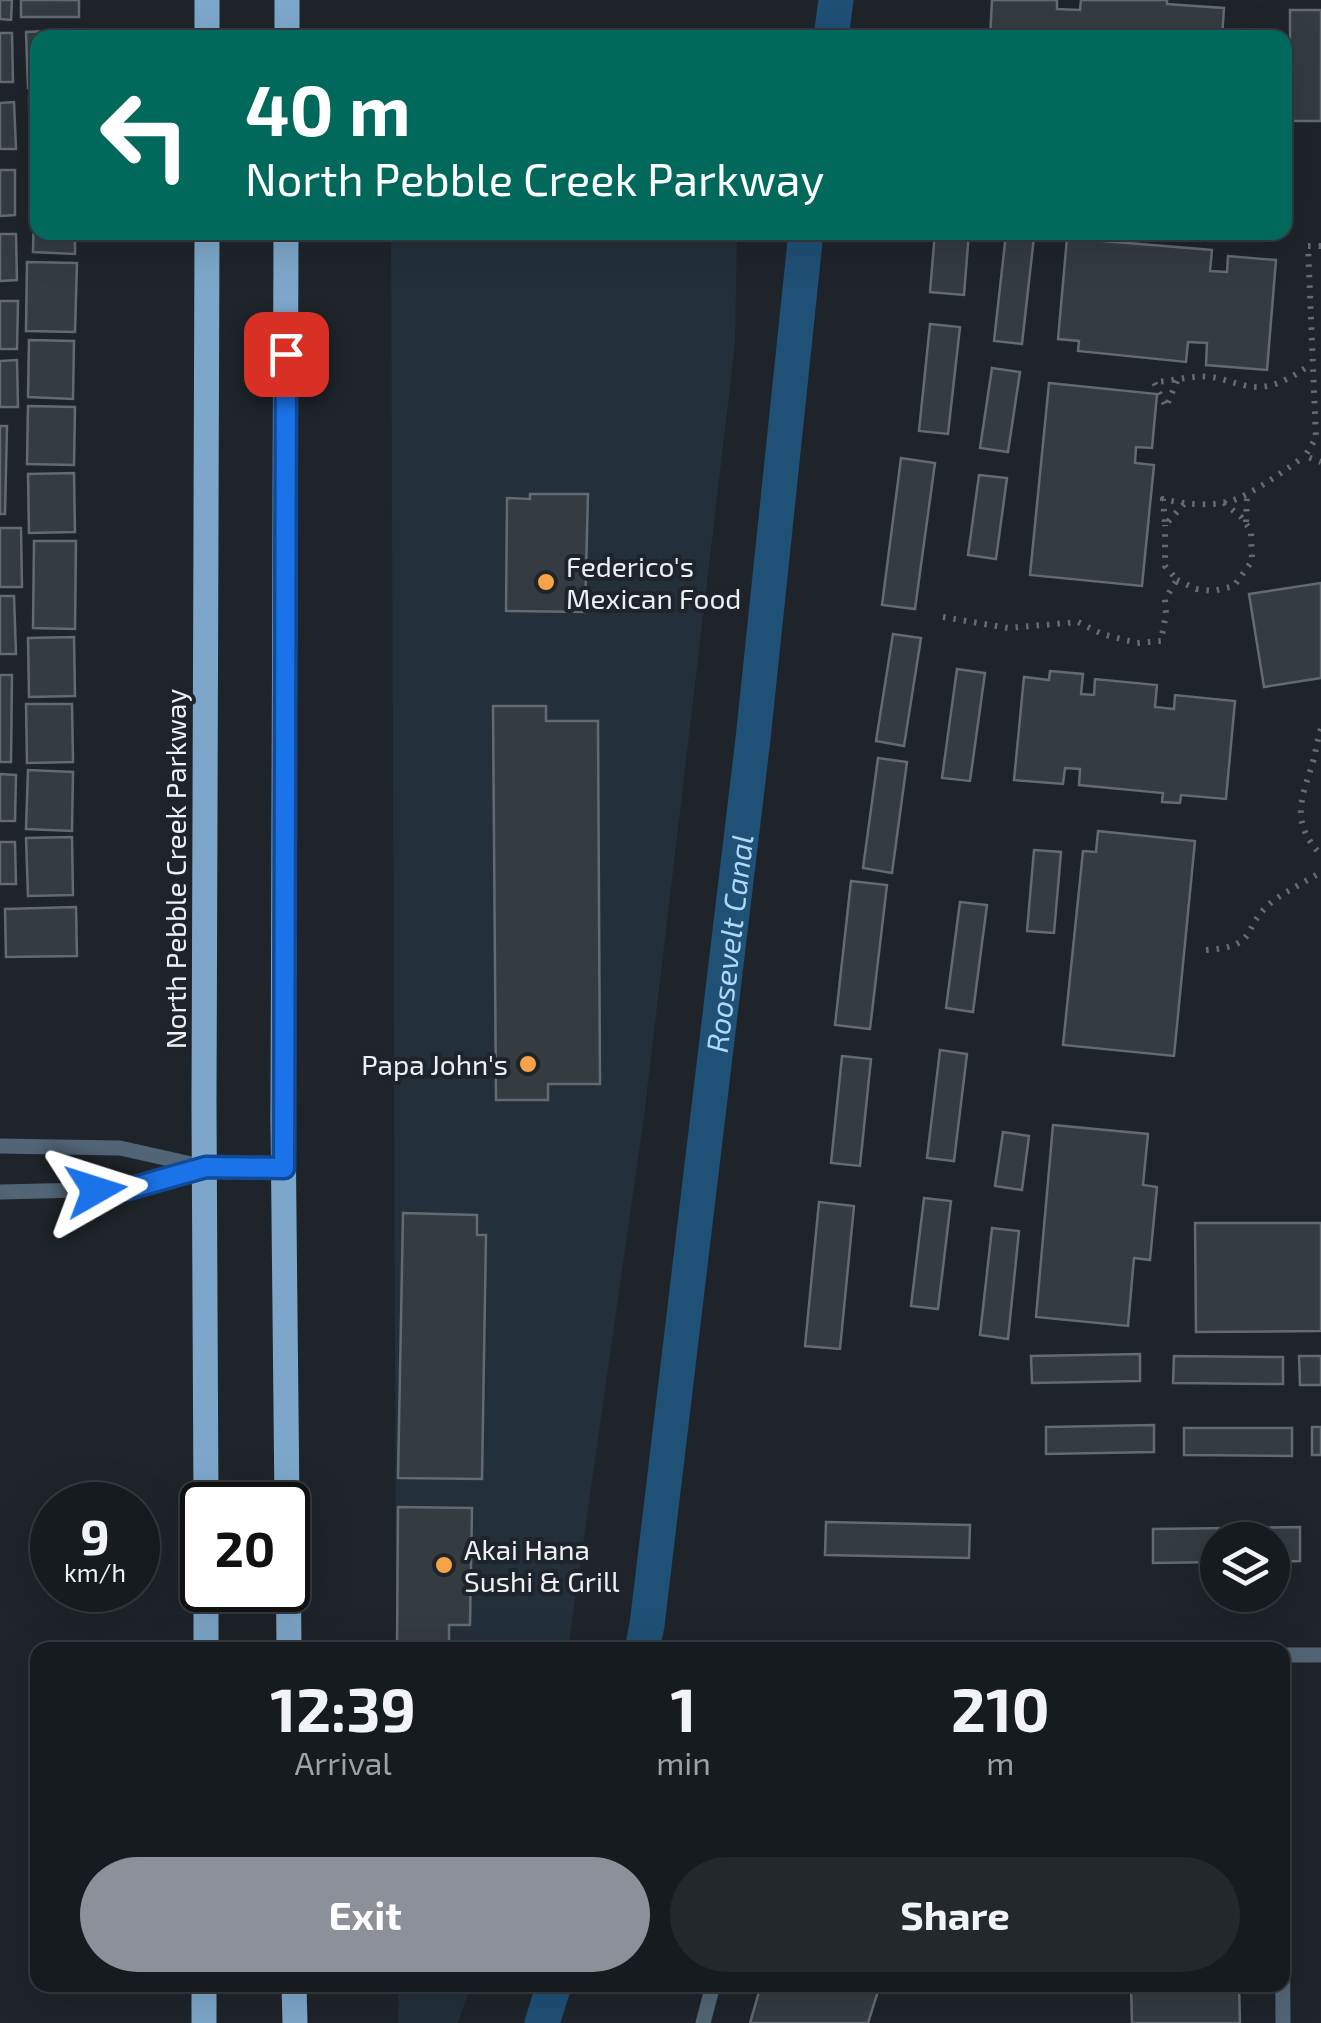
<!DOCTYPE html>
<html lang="en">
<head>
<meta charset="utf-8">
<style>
  body { margin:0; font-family:"Exo 2",sans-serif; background:#23282d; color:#f1f3f6; height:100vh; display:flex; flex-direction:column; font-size:38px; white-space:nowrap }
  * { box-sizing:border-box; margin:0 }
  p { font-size:32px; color:#9ea1a5 }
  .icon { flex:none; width:55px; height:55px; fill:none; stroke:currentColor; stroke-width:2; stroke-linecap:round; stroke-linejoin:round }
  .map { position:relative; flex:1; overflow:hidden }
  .details { position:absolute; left:30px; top:1642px; width:1260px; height:350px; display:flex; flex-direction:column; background:#161b20; border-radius:20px; box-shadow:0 10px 40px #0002,0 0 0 2px #35393e }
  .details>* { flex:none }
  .guide { position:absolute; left:30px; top:30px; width:1262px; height:210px; border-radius:20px; box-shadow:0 10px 40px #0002,0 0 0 2px #35393e; background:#00695c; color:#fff; overflow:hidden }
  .fabs { position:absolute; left:1200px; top:1522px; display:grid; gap:20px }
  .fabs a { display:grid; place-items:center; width:90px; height:90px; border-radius:50%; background:#161b20; box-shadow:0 10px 40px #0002,0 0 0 2px #35393e; font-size:50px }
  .speed { position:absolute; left:30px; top:1482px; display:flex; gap:20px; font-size:50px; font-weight:700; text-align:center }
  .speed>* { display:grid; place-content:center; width:130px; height:130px; border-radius:50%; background:#161b20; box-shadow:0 10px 40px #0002,0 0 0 2px #35393e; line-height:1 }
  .speed small { font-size:25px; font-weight:400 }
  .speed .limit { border:5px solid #111; border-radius:15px; background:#fff; color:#111 }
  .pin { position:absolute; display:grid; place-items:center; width:85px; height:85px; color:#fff; margin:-42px; border-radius:20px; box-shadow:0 5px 15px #0006 }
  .me { position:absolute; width:110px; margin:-55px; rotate:84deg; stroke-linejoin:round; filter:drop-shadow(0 0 8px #0008) }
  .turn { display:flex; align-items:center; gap:35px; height:210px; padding:0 50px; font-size:45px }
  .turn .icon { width:130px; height:130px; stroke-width:2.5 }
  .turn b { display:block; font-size:70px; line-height:85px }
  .eta { display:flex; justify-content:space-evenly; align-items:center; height:170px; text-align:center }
  .eta b { font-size:60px; font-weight:700; line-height:70px }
  .primary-button { display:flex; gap:20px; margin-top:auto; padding:20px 50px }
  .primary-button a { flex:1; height:115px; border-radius:60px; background:#8c9099; color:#fff; font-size:40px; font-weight:700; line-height:115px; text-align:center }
  .primary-button a+a { background:#23282d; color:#f1f3f6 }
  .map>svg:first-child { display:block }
  .built { fill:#232f39 }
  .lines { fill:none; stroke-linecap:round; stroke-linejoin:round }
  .canal { stroke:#1f5075; stroke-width:35 }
  .building { fill:#343b41; stroke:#636a71; stroke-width:2.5 }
  .path { stroke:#666b71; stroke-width:6; stroke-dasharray:2.5 8; stroke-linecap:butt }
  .service { stroke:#516576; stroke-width:15 }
  .primary { stroke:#7da7ca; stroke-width:25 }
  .route-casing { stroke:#114b97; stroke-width:25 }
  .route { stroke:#1a73e8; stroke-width:18 }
  .poi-dot { fill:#f6a247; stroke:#1e242a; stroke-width:4 }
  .labels { text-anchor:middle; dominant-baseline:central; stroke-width:8; stroke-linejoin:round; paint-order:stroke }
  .poi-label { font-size:28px; fill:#edf1f5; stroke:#1e242a; text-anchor:start }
  .street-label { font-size:28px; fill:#edf1f5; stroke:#1e242a }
  .water-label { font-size:30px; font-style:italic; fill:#add7fb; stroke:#1e242a }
</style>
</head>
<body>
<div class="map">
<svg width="1321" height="2023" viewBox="0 0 1321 2023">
  <rect width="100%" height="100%" fill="#1e242a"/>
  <path class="built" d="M391,233H737L735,345L644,1117L568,1650H396Z
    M398,1985H471L458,2023H398Z"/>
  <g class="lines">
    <g class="canal">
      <path d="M831,38L836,0"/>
      <path id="s1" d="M642,1650L647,1625L753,739L806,232"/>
      <path d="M542,2023L554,1985"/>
    </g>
  </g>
  <path class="building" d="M0,0H12L11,20L0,19Z
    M21,0H79V17H21Z
    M992,0H1057V9L1080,10L1081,0H1167V4L1224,8L1222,38H990Z
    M1290,10H1321V121H1290Z
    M72,30V38H38V88H28L26,32Z
    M0,33H12L13,82H0Z
    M29,98H38V157H30Z
    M14,102L16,149H0V103Z
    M35,165H38V232H75V254L33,252Z
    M0,170H15V215L0,216Z
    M935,232H969L964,295L930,292Z
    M0,234H16L17,280L0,281Z
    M1006,234L1034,237L1022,344L994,341Z
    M1067,238L1212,250L1210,271L1227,272L1228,256L1276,260L1267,370L1206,365L1207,343L1188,342L1186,362L1078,351L1079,341L1058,339Z
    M27,262L77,263L75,332L26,331Z
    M0,301H18L17,349H0Z
    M930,324L960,327L948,434L919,431Z
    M29,340L74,341L73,399L28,397Z
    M17,360L18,407H0V361Z
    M992,368L1020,372L1008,452L980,448Z
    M1049,383L1157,394L1152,448L1136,447L1135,463L1154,465L1142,586L1030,575Z
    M28,406L75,407L74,465L27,464Z
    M0,426H7L5,514H0Z
    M901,458L935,463L915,609L882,605Z
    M74,473L75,532L29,533L28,474Z
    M979,475L1007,478L996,559L968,555Z
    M530,494H588L585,612L506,611L507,498L530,499Z
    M0,528H21L22,587H0Z
    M34,541H76L75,629L33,628Z
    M1321,583V678L1264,687L1249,594Z
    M0,596H14L16,654H0Z
    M893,634L921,638L904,746L876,741Z
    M74,637L75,696L29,697L28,638Z
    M957,669L985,673L970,781L942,778Z
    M1050,671L1083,674L1081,694L1094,695L1095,679L1157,685L1155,707L1174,709L1175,695L1235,701L1226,799L1181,795L1180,803L1162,802L1163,793L1079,785L1080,769L1065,768L1063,784L1014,780L1024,677L1049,680Z
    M0,675H12L11,762H0Z
    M26,704H72L73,762L27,763Z
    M493,706H546V721H598L600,1084H548V1100H496Z
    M878,758L907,762L892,873L863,868Z
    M28,770L73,772L72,831L26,829Z
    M0,774L16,775L15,821H0Z
    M1098,831L1195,841L1174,1056L1063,1045L1083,851L1096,852Z
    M72,837L73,895L28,896L26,838Z
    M0,842H15L16,884H0Z
    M1034,850L1061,852L1054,933L1027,931Z
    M851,881L887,885L870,1029L835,1025Z
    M960,902L987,905L973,1012L946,1008Z
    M76,907L77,956L6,957L5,909Z
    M940,1050L967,1054L954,1161L927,1158Z
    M842,1056L871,1059L860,1166L831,1163Z
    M1053,1125L1148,1134L1143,1185L1157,1187L1150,1260L1134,1258L1128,1326L1036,1317Z
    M1003,1132L1029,1136L1022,1190L995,1186Z
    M924,1198L951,1201L938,1309L911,1306Z
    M819,1202L854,1206L840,1349L805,1346Z
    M403,1213L477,1215V1235H486L482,1479L398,1478Z
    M1195,1223H1321V1331L1196,1332Z
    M992,1228L1019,1231L1008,1339L980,1335Z
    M1140,1354V1381L1032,1383L1031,1356Z
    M1174,1356L1283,1357V1384L1173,1383Z
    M1299,1356H1321V1385H1300Z
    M1154,1425V1452L1046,1454V1427Z
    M1312,1427H1321V1455H1312Z
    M1184,1428H1292V1456L1184,1455Z
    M398,1507L472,1508L470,1625H449V1650H397Z
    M826,1522L970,1525L969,1558L825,1555Z
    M1300,1527V1561L1272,1562V1540H1218V1562L1153,1563V1529Z
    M761,1985H880L868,2023H750Z
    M1131,1985H1239L1240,2023H1132Z"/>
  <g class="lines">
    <path class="path" d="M1321,246H1308L1316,438L1305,456L1321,462
      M1177,381L1166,407L1154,382C1174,381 1192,375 1211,377C1222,378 1232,383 1243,385C1269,392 1289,379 1310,365
      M1184,504L1165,525L1163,499C1187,505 1221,508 1243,496C1265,485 1285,470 1305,456
      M1246,522L1247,495
      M1177,580L1196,589L1213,591L1234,586L1252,561L1251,531L1241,517L1223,502
      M943,617L1008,628L1078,622L1102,634L1137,643L1161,641L1166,614L1165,599L1177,580L1165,566V525
      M1321,729C1317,740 1316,751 1313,762C1301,800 1290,822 1321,855
      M1206,950C1262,946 1239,928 1273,901C1288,890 1305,882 1321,872"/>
    <path class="service" d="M0,1146L120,1148L205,1167L284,1169
      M0,1192L128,1189L202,1168
      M1282,1655H1321
      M1282,1837L1283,2023
      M703,2023L713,1985"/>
    <path class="primary" d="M207,38V0
      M287,38V0
      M286,232L283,1120L287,1505
      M206,1505L204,1103L207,232
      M288,1531L289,1650
      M206,1590V1650
      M294,1985L295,2023
      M204,2023V1985"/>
  </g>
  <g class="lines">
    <g class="route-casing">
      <path id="route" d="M96,1190L128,1189L206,1167L284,1168L286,354"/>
    </g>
    <use href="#route" class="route"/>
  </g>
  <g class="poi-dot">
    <circle cx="546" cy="582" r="10"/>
    <circle cx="528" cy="1064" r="10"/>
    <circle cx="444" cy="1565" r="10"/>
  </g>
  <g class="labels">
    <g class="poi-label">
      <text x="566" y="566">Federico's<tspan x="566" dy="32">Mexican Food</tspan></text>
      <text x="508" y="1064" text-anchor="end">Papa John's</text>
      <text x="464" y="1549">Akai Hana<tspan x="464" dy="32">Sushi &amp; Grill</tspan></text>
    </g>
    <g class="street-label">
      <text transform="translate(175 869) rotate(-90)">North Pebble Creek Parkway</text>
    </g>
    <g class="water-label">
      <text stroke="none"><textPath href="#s1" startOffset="712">Roosevelt Canal</textPath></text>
    </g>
  </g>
</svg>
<div class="fabs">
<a><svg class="icon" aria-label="layers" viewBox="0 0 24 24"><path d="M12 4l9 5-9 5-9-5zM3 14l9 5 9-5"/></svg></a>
</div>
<div class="speed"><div>9<small>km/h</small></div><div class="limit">20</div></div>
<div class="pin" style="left:286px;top:354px;background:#d93025"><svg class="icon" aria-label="arrive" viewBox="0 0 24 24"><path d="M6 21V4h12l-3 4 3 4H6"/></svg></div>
<svg class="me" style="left:96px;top:1190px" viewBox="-20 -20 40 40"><path d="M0-17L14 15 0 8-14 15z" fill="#1a73e8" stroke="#fff" stroke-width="4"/></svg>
<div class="guide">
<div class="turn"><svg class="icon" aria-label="left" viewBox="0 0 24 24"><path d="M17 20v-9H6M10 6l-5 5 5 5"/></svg><div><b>40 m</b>North Pebble Creek Parkway</div></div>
</div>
<section class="details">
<div class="eta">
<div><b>12:39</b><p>Arrival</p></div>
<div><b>1</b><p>min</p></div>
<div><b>210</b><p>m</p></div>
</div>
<div class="primary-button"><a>Exit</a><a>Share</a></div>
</section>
</div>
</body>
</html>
